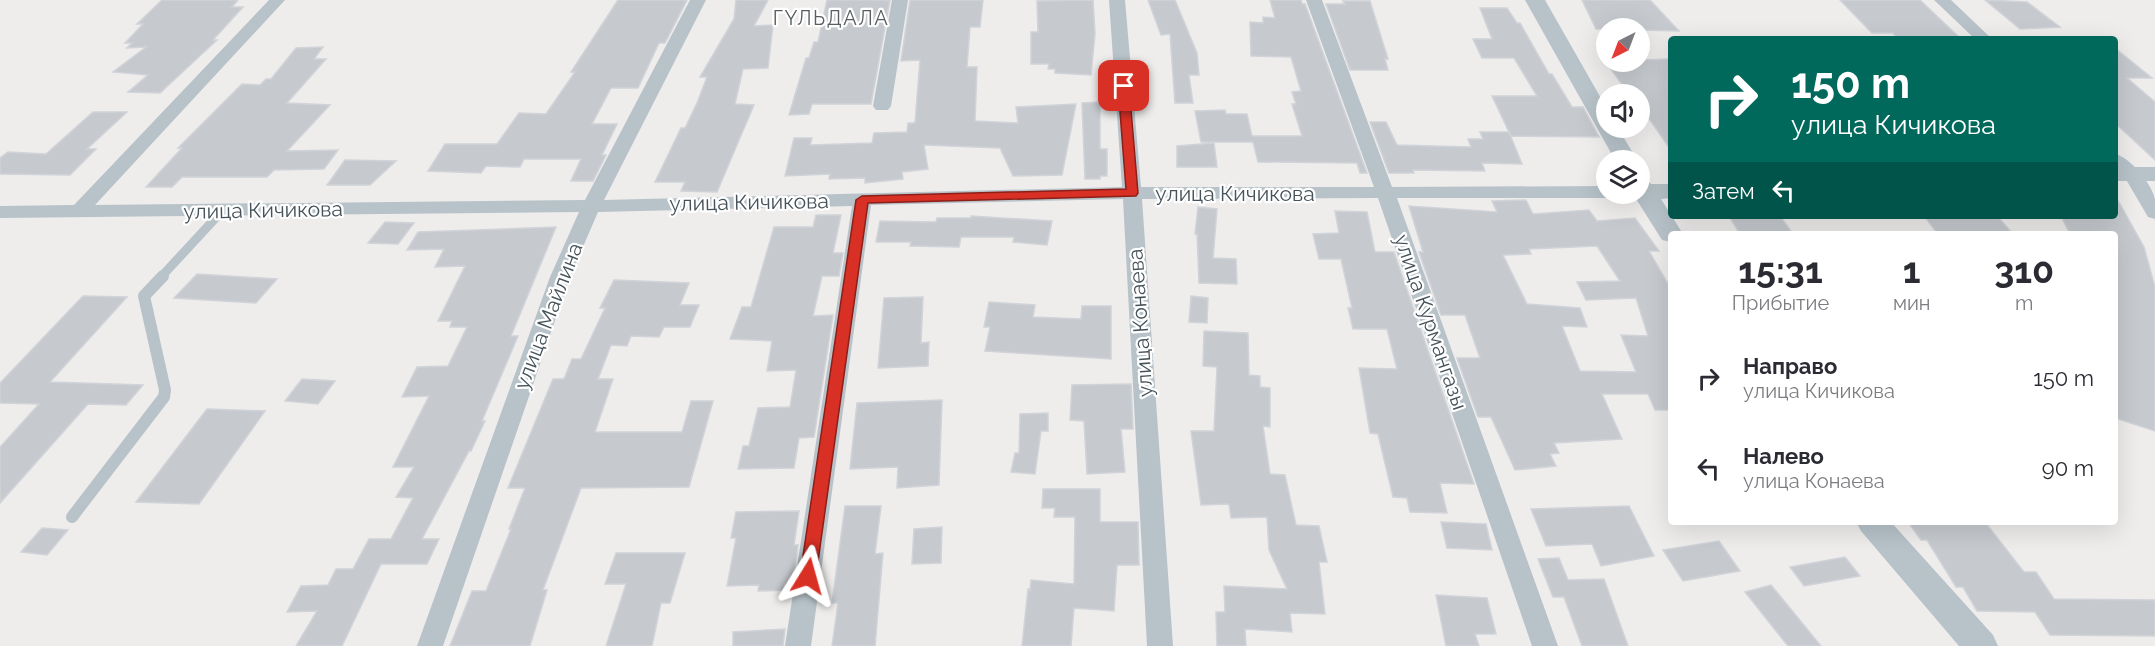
<!DOCTYPE html>
<html lang="ru">
<head>
<meta charset="utf-8">
<style>
  body { margin:0; font-family:Raleway,sans-serif; background:#f7f7f7; color:#2b2b33; height:100vh; display:flex; flex-direction:column; font-size:22px; white-space:nowrap }
  * { box-sizing:border-box; margin:0 }
  p { font-size:20px; color:#7c7c81 }
  .icon { flex:none; width:33px; height:33px; fill:none; stroke:currentColor; stroke-width:2; stroke-linecap:round; stroke-linejoin:round }
  .map { position:relative; flex:1; overflow:hidden }
  .side { position:absolute; left:1668px; top:231px; width:450px; height:294px; display:flex; flex-direction:column; background:#fff; border-radius:6px; box-shadow:0 6px 24px #0002 }
  .side>* { flex:none }
  .hud { position:absolute; left:1668px; top:36px; width:450px; height:183px; border-radius:6px; box-shadow:0 6px 24px #0002; background:#00695c; color:#fff; overflow:hidden }
  .needle { width:39px; rotate:222deg }
  .buttons { position:absolute; left:1596px; top:18px; display:grid; gap:12px }
  .buttons a { display:grid; place-items:center; width:54px; height:54px; border-radius:50%; background:#fff; box-shadow:0 6px 24px #0002; font-size:30px }
  .pin { position:absolute; display:grid; place-items:center; width:51px; height:51px; color:#fff; margin:-26px; border-radius:12px; box-shadow:0 3px 9px #0006 }
  .me { position:absolute; width:66px; margin:-33px; rotate:8deg; stroke-linejoin:round; filter:drop-shadow(0 0 4px #0008) }
  .turn { display:flex; align-items:center; gap:21px; height:126px; padding:0 24px; font-size:27px }
  .turn .icon { width:78px; height:78px; stroke-width:2.5 }
  .turn b { display:block; font-size:42px; line-height:51px }
  .then { display:flex; align-items:center; height:57px; padding:0 24px; background:#0003; gap:12px; font-size:22px }
  .eta { display:flex; justify-content:space-evenly; align-items:center; height:102px; text-align:center }
  .eta b { font-size:36px; font-weight:700; line-height:42px }
  ul { padding:0; list-style:none }
  li { display:flex; align-items:center; gap:18px; height:90px; padding:0 24px }
  li div { flex:1 }
  li b { display:block; font-size:22px }
  li em { font-style:normal }
  .map>svg:first-child { display:block }
  .building { fill:#c6cacf; stroke:#d0d3d8; stroke-width:1.5; fill-rule:evenodd }
  .lines { fill:none; stroke-linecap:round; stroke-linejoin:round }
  .service-far1 { stroke:#b7c3c9; stroke-width:9 }
  .service { stroke:#b7c3c9; stroke-width:12 }
  .minor { fill:#b7c3c9; fill-rule:evenodd }
  .tertiary { fill:#b7c3c9; fill-rule:evenodd }
  .route { fill:#d93025; stroke:#8d1f18; stroke-width:1.5 }
  .labels { text-anchor:middle; dominant-baseline:central; stroke-width:4.5; stroke-linejoin:round; paint-order:stroke }
  .far-quarter-label { font-size:20px; letter-spacing:1.5px; fill:#595e61; stroke:#fff }
  .street-label { font-size:21px; fill:#455259; stroke:#fff }
</style>
</head>
<body>
<div class="map">
<svg width="2155" height="646" viewBox="0 0 2155 646">
  <rect width="100%" height="100%" fill="#efecec"/>
  <path class="building" d="M162,0H238L232,7H243L213,40H217L160,93L128,92L148,75L113,72L146,47L127,48L132,43H125L143,24H137Z
    M618,0H687L665,43H659L638,88H611L592,124H617L602,155H606L593,181H571L581,159H524L520,167L486,166L481,173L428,171L445,144H497L519,113L546,114L575,72H571Z
    M736,0H768L754,26L773,25L768,68L743,69L735,104L754,105L717,192L681,191L685,182H655L681,128H685L697,103L707,77H700L734,19Z
    M827,0H890L871,104H812L809,114L789,115L806,58H809L814,42H818Z
    M910,0H983L980,27H970L967,67H977L975,121L1018,123L1016,107L1076,104L1062,175L1013,176L1000,148L924,145L928,169L902,172L903,179L865,183V178L829,179L830,174L785,176L794,138H812L810,145L872,143L874,133L907,132L908,123H915L920,60L901,61Z
    M1093,0L1095,34L1091,75L1055,73V69H1048L1049,64H1031V32H1038L1037,1Z
    M1148,0H1175L1197,53L1199,75H1189L1193,103H1175L1170,34L1161,35Z
    M1270,0H1301L1302,4H1305L1367,173H1360L1357,163L1258,162L1253,142H1201L1195,111L1225,110L1226,114H1247L1252,136H1302L1292,104H1296L1292,92L1301,91L1291,57L1251,56L1250,22L1263,23V17L1275,18Z
    M1582,0H1650L1679,31L1596,29Z
    M1840,0H1920L1961,39H1898L1893,33H1872Z
    M1985,0L2027,2L2060,27L2020,29Z
    M1343,1H1370L1388,59H1385L1388,70H1350L1326,4H1345Z
    M1480,8H1507L1517,23H1520L1549,74H1552L1572,107H1583L1599,137L1511,136L1509,132L1522,164L1482,163L1485,171L1413,170L1414,173H1389L1370,122H1386L1397,145L1471,147L1468,139H1483L1480,132H1509L1492,96H1537L1514,58H1482L1473,39H1492Z
    M323,47L314,59H326L287,103L330,105L287,151L338,150L324,169L274,170L267,177H182L172,187H146L182,148H178L242,84L260,85L266,79H271L296,48Z
    M2115,48L2152,78H2127L2155,102V160L2115,123Z
    M1671,59V150L1643,110H1640V94H1629L1605,61Z
    M1100,102V149H1107V176H1100V179H1085L1082,103Z
    M93,112H127L87,149H96L70,175L0,174V158L8,152L46,154Z
    M1214,143L1217,167H1177V146Z
    M345,160L396,161L370,185H327Z
    M2115,195L2144,247L2155,287V431L2115,418V234H2070L2061,216H2115Z
    M1526,200L1533,214L1589,210L1597,221L1635,218L1659,251H1649L1671,289V410H1655L1648,394H1602L1622,439L1554,443L1559,453L1550,454L1556,466L1515,470L1491,417H1478L1457,358H1480L1465,315H1441L1419,252H1423L1409,206L1497,212L1492,201ZM1597,246L1620,281L1577,282L1586,300L1636,298L1648,336L1621,335L1636,372L1580,371L1562,326L1587,327L1580,308L1527,304L1503,255L1531,254L1529,249Z
    M1198,207L1217,209L1213,258L1236,259L1237,284L1199,283L1197,234H1195Z
    M1335,211L1367,212L1375,252H1394L1474,484L1440,483L1447,513L1410,512L1407,498L1393,497L1378,434L1370,433L1359,368L1397,369L1387,329H1353L1348,308H1352L1341,259H1319L1313,234L1339,233Z
    M816,215H841L833,253H843L839,276H822L813,316L833,315L814,437L799,438L794,468L738,469L743,446H749L758,408L790,407L796,370L767,371L772,341L730,339L742,307H751L774,227H813Z
    M971,216L1052,221L1047,245L1013,242L1014,237H961L959,247L910,246L911,242H876L880,221L936,222L937,218H971Z
    M1729,216H1780L1793,234H1740Z
    M1924,216H1997L2013,234H1938Z
    M385,222L414,223L398,244L368,243Z
    M556,227L511,336H518L482,421H485L471,451H469L422,539H439L427,564H381L342,646H296L317,611L287,612L301,586L328,585L336,569H353L369,539H391L413,498L396,497L414,467H393L429,396L402,397L417,367L448,366L467,327H450L452,321H438L465,266L435,267L444,249L407,250L418,232Z
    M197,274L277,279L256,303L174,298Z
    M614,280L689,283L680,305H699L690,327H664L659,337L631,336L627,346L611,345L598,379H613L595,432H682L691,401H713L689,487L581,488L543,590H547L530,646H450L472,591H486L511,529H509L525,488H508L553,379H564L572,359H581L605,308H600Z
    M83,296L127,297L50,382L143,385L126,405L88,404L0,503V447L39,404L0,403V383Z
    M1191,296L1208,298L1207,323L1189,322Z
    M923,297L921,343L929,342L928,366L878,368L884,298Z
    M989,302L1035,305L1033,317L1081,319L1082,306H1111V359L985,351L990,327H984Z
    M1204,331L1248,333L1249,375L1260,376V387L1270,388V427L1263,426L1270,474L1285,475L1296,525L1319,526L1327,562H1319L1325,614L1290,613L1292,632L1245,629L1246,646H1217L1216,612H1225L1224,586L1287,589L1269,550L1267,517L1231,518L1229,504L1201,505L1191,431H1214L1217,367L1203,366Z
    M302,379L335,381L318,404L285,401Z
    M1131,384L1133,429H1121L1125,472L1087,474L1084,421L1070,420L1072,385Z
    M942,400L939,485L897,488L898,467L850,469L857,403Z
    M207,409L265,411L199,504L136,502Z
    M1048,413V431H1041L1035,474L1011,472L1015,453H1019L1020,414Z
    M1043,489H1100V522H1138L1139,565H1117L1114,611L1074,608L1071,646H1022L1028,589L1030,590L1031,580L1074,584L1075,517H1054L1055,508H1042Z
    M845,506H881L875,554L883,553L875,646H832L838,603H832Z
    M1629,506L1654,556L1601,566L1592,544L1546,546L1531,509Z
    M799,511L794,545H798L791,590L758,591L759,585L727,586L736,538H731L736,512Z
    M1441,522L1486,524L1492,550L1447,548Z
    M1908,522H1985L2024,572H2036L2054,599L2155,600V636L2050,635L2035,612L1977,611L1963,587H1956L1927,540H1921Z
    M942,527L941,563L912,564L914,529Z
    M42,528L68,530L47,555L21,552Z
    M1719,541L1740,571L1683,581L1663,550Z
    M616,553H685L670,603H661L652,646H606L626,584H605Z
    M1845,557L1860,576L1804,586L1790,567Z
    M1559,558L1568,580L1604,579L1628,646H1582L1564,597H1553L1538,559Z
    M1771,585L1821,646H1788L1745,592Z
    M1436,595L1487,598L1496,634H1475L1479,646H1446Z
    M785,629L783,646H733V632Z"/>
  <g class="lines">
    <path class="service-far1" d="M161,277L223,210"/>
    <path class="service" d="M72,517L164,397L165,390L144,296L163,276"/>
    <path class="minor" d="M269,0H285L95,205L585,200L690,0H706L604,200L1122,187L1109,0H1125L1141,187H1374L1306,0H1322L1392,187L1606,186V194H1614L1606,198H1397L1558,646H1532L1378,198L1142,199L1173,646H1147L1123,199L871,205L811,646H785L852,206L598,212L570,277L443,646H417L550,277L579,212L0,218V206L74,205Z
      M892,0H908L891,106L888,110H876L873,106Z
      M1934,0H1951L1992,39H1975Z
      M2115,154C2130,157 2153,185 2155,200C2155,206 2155,213 2155,219L2148,217L2124,176L2115,168Z"/>
    <path class="tertiary" d="M1525,0H1545L1606,107V128H1618L1637,160H1615Z
      M2115,167H2155V181H2115Z
      M1640,178L1648,180L1651,184H1671V198L1661,199L1683,234H1671V242L1662,240L1633,194H1640Z
      M1856,522H1891L1993,635L1998,646H1959L1861,531Z"/>
  </g>
  <path class="route" d="M1124,83L1129,86L1138,193L1136,196L868,203L816,576L814,581L808,583L802,581L800,576L856,200L862,196L1126,189L1118,86Z"/>
  <g class="labels">
    <g class="far-quarter-label">
      <text x="831" y="18">ГҮЛЬДАЛА</text>
    </g>
    <g class="street-label">
      <text x="1235" y="193">улица Кичикова</text>
      <text transform="translate(749 202) rotate(-1)">улица Кичикова</text>
      <text transform="translate(263 210) rotate(-1)">улица Кичикова</text>
      <text transform="translate(548 316) rotate(-69)">улица Майлина</text>
      <text transform="translate(1431 322) rotate(71)">улица Курмангазы</text>
      <text transform="translate(1140 323) rotate(-94)">улица Конаева</text>
    </g>
  </g>
</svg>
<div class="buttons">
<a><svg class="needle" viewBox="-14 -14 28 28"><path d="M0-13l5 13h-10z" fill="#e53935"/><path d="M0 13l5-13h-10z" fill="#7c7c81"/></svg></a>
<a><svg class="icon" aria-label="sound" viewBox="0 0 24 24"><path d="M4 9h4l5-4v14l-5-4H4zM17 9q2 3 0 6"/></svg></a>
<a><svg class="icon" aria-label="layers" viewBox="0 0 24 24"><path d="M12 4l9 5-9 5-9-5zM3 14l9 5 9-5"/></svg></a>
</div>
<div class="pin" style="left:1124px;top:86px;background:#d93025"><svg class="icon" aria-label="arrive" viewBox="0 0 24 24"><path d="M6 21V4h12l-3 4 3 4H6"/></svg></div>
<svg class="me" style="left:808px;top:576px" viewBox="-20 -20 40 40"><path d="M0-17L14 15 0 8-14 15z" fill="#d93025" stroke="#fff" stroke-width="4"/></svg>
<div class="hud">
<div class="turn"><svg class="icon" aria-label="right" viewBox="0 0 24 24"><path d="M7 20v-9h11M14 6l5 5-5 5"/></svg><div><b>150 m</b>улица Кичикова</div></div>
<div class="then">Затем<svg class="icon" aria-label="left" viewBox="0 0 24 24"><path d="M17 20v-9H6M10 6l-5 5 5 5"/></svg></div>
</div>
<section class="side">
<div class="eta">
<div><b>15:31</b><p>Прибытие</p></div>
<div><b>1</b><p>мин</p></div>
<div><b>310</b><p>m</p></div>
</div>
<ul>
<li><svg class="icon" aria-label="right" viewBox="0 0 24 24"><path d="M7 20v-9h11M14 6l5 5-5 5"/></svg><div><b>Направо</b><p>улица Кичикова</p></div><em>150 m</em></li>
<li><svg class="icon" aria-label="left" viewBox="0 0 24 24"><path d="M17 20v-9H6M10 6l-5 5 5 5"/></svg><div><b>Налево</b><p>улица Конаева</p></div><em>90 m</em></li>
</ul>
</section>
</div>
</body>
</html>
